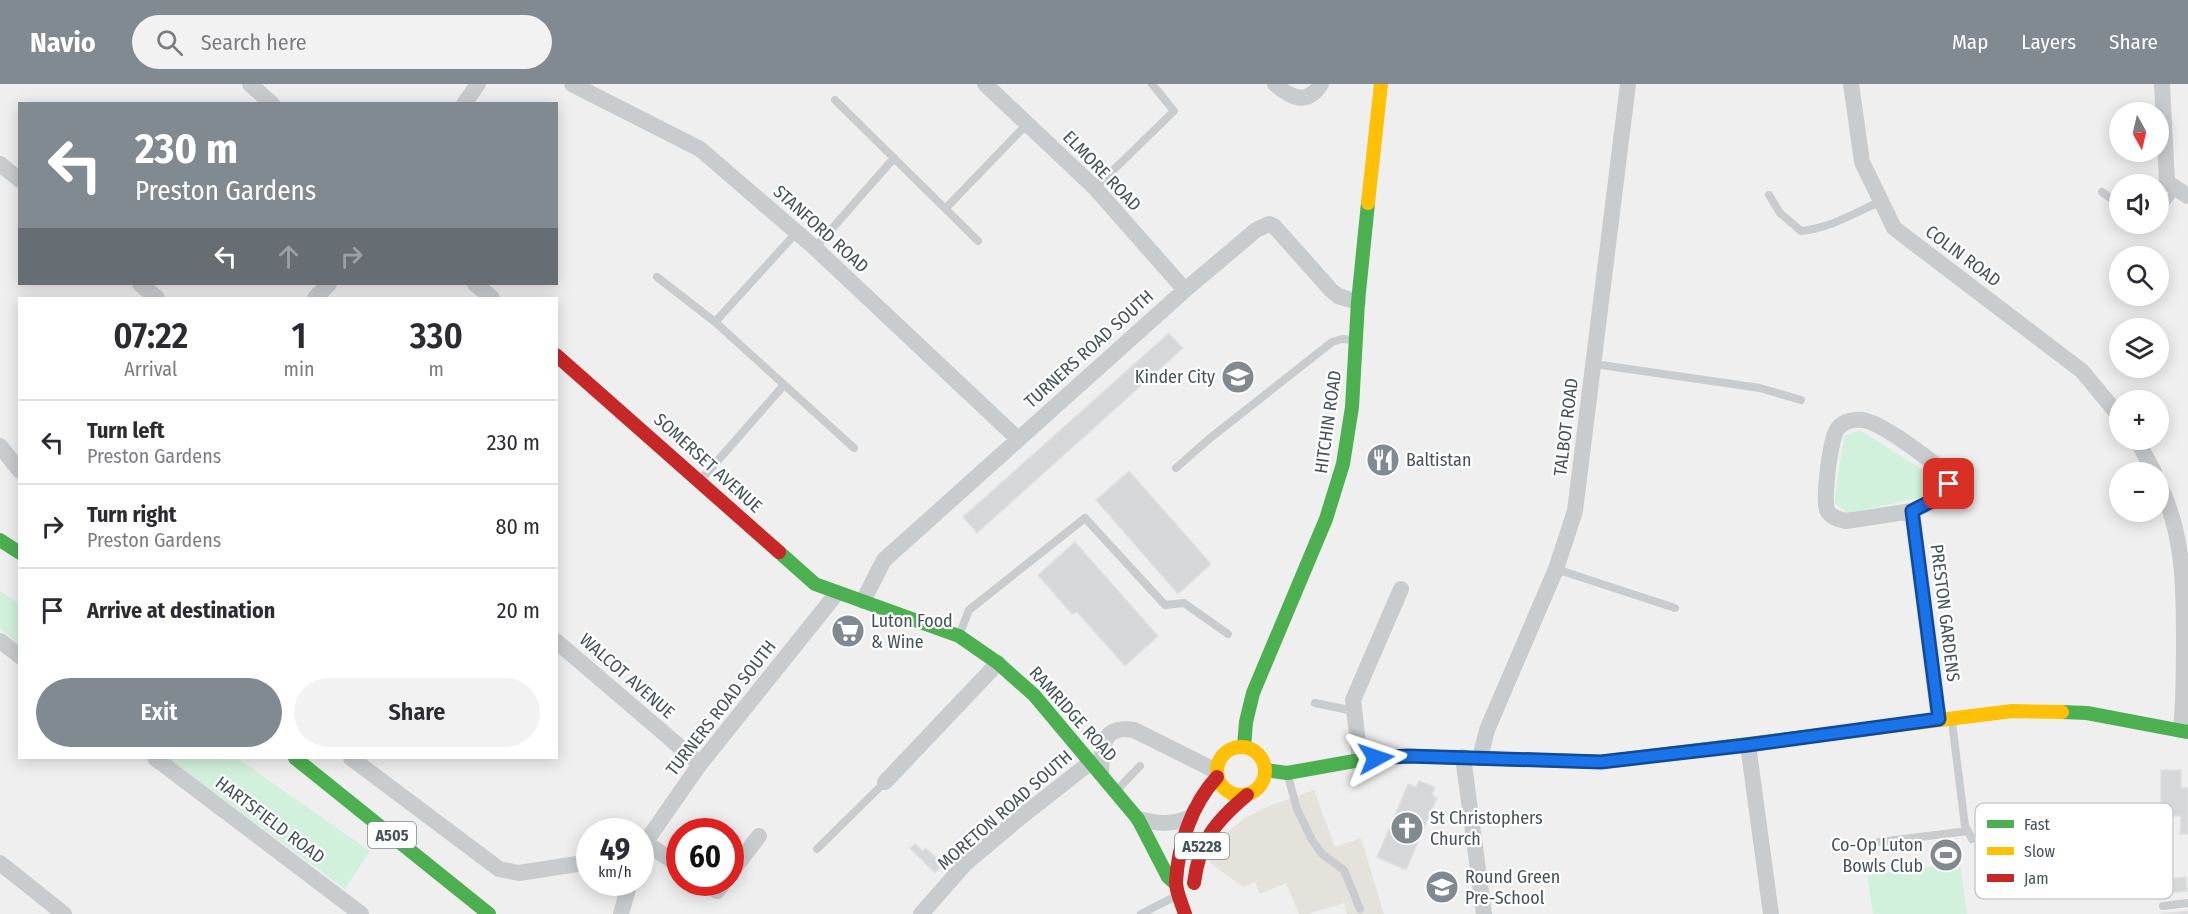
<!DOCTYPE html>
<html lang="en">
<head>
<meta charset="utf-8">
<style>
  body { margin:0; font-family:"Fira Sans Condensed",sans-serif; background:#f2f2f3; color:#2b2b33; height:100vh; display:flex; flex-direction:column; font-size:22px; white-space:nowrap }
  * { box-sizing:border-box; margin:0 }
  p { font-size:20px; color:#7c7c81 }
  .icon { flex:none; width:33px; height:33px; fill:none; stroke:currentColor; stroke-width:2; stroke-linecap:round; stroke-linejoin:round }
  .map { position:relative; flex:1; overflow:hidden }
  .drawer { position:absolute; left:18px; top:213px; width:540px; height:462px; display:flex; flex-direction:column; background:#fff; border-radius:0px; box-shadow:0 3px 15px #0003 }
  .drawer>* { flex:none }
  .hud { position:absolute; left:18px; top:18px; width:540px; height:183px; border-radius:0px; box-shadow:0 3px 15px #0003; background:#818a90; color:#fff; overflow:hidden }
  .needle { width:39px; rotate:172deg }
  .controls { position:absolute; left:2109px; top:18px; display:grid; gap:12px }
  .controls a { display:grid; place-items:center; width:60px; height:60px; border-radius:50%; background:#fff; box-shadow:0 3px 15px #0003; font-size:30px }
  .speed { position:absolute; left:576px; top:734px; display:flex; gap:12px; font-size:30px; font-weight:700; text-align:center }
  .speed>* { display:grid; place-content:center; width:78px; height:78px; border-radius:50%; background:#fff; box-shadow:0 3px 15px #0003; line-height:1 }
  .speed small { font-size:15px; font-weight:400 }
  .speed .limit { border:9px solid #d22; background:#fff; color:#111 }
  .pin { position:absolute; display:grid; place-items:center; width:51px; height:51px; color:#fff; margin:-26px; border-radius:12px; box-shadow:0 3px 9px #0006 }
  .me { position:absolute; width:66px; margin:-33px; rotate:85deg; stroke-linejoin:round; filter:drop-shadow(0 0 4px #0008) }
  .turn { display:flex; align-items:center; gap:21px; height:126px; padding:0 18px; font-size:27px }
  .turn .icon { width:78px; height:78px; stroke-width:2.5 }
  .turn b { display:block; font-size:42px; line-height:51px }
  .lanes { display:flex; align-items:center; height:57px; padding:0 18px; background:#0003; justify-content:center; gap:30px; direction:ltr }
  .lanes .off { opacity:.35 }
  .eta { display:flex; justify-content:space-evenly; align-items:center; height:102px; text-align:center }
  .eta b { font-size:36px; font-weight:600; line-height:42px }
  .cta { display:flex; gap:12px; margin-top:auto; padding:12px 18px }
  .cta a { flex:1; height:69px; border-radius:36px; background:#818a90; color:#fff; font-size:24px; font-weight:600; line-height:69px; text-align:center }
  .cta a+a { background:#f2f2f3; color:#2b2b33 }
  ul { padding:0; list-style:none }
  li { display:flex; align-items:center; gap:18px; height:84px; padding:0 18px; border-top:2px solid #e1e1e2 }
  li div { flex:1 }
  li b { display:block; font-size:22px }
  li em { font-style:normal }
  header { display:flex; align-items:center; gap:36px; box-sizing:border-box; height:84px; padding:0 30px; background:#818a90; color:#fff }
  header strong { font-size:28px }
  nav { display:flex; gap:33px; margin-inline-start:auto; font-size:21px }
  .search { width:420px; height:54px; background:#f2f2f3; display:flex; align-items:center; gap:15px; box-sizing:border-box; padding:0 21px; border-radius:33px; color:#7c7c81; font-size:22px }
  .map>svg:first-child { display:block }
  .commercial { fill:#e5e2dc }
  .green { fill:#d2f1dc }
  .building { fill:#d6d7d8; stroke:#e1e1e2; stroke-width:1.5 }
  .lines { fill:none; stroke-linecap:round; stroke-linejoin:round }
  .lane { stroke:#c8ccce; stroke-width:8 }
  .street { stroke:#c8ccce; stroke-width:16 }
  .fast { stroke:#4caf50; stroke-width:14 }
  .slow { stroke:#ffc107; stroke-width:14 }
  .jam { stroke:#c62828; stroke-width:14 }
  .route-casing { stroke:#114b97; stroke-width:15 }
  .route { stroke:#1a73e8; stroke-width:10 }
  .labels { text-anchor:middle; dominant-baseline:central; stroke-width:4.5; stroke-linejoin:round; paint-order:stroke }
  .shield { fill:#fff; stroke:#7d878e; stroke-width:1.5 }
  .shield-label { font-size:16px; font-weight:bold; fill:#45535d }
  .street-label { font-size:18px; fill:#45535d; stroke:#fff }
  .poi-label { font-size:18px; fill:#45535d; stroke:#fff; text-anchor:start }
  .key { fill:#fff; stroke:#c7cbce; stroke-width:1.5 }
  .key-label { font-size:16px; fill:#45535d }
</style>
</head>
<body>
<header>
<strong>Navio</strong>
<div class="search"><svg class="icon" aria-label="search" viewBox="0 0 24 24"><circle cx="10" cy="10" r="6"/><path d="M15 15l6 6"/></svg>Search here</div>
<nav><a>Map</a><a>Layers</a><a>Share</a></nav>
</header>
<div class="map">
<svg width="2188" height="830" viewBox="0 0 2188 830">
  <rect width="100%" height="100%" fill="#f0efef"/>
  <path class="commercial" d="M1314,706L1335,763L1361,754L1384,830H1347L1344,819L1308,830H1299L1286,799L1260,810L1255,798L1243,803L1209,778L1223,752L1243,735L1264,724Z"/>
  <path class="green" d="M1860,346L1934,393L1929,412L1848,429L1834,419L1844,352Z
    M0,507L19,520V560L0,545Z
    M168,674H237L370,767L345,805Z
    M1960,779L1967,830H1873L1867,791Z"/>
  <path class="building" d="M1169,249L1183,264L977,449L963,433Z
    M1129,387L1211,480L1178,510L1096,416Z
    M1075,458L1158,552L1125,582L1077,528L1072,530L1038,491Z
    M2161,686H2181V704H2188V750H2180L2181,732H2161Z
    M1419,697L1435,703L1432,711L1437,714L1406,786L1377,773L1408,700L1416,703Z
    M915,760L923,767L926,764L943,780L935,789L910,764Z
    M2186,793L2187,807L2152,811V796Z
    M2188,827V830H2160Z"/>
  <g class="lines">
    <path class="lane" d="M835,16L978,157
      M1095,104L1174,27L1152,0
      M2102,108L2120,121
      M1769,111L1780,129L1801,147C1828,145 1857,128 1881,117
      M946,124L1027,40
      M2158,130L2177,104
      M2145,140L2149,143L2152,140
      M815,164L894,74
      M657,193L715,238L854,364
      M715,238L797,148
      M1594,280L1760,304L1801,316
      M1176,384L1209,355L1332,258L1342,255L1355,256
      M700,397L784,301
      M1556,485L1675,524
      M960,549L969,526L1085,434L1165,521L1184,519L1228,550
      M1315,619L1354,627
      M1952,638L1965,742L1972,755
      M1288,692L1297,725L1312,756L1322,770L1344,786L1360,825
      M1116,707L1140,682
      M1879,758L1968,747
      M817,765L885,698
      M2163,822L2188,819
      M1141,830L1176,812"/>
    <path class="street" d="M250,0L272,20
      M572,0L700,65L815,164L1018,355
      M985,0L1095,104L1185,206
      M1275,0C1291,14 1307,22 1321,0
      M1851,0L1862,78L1894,144L2082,287L2120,333
      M2162,0L2167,98L2188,112
      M464,20L478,0
      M0,80L20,96
      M140,200L157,214
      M475,200L492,214
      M315,214L329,200
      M2137,356L2154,388
      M0,362L20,387
      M2158,398C2184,448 2184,503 2184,558C2184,587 2184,616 2181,646
      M1912,427L1846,437C1839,435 1831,434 1827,426C1823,415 1830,353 1838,344C1844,337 1854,335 1863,336C1885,340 1926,374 1946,388C1952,415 1933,417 1912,427L1939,635
      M863,517L884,476L1185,206L1256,146L1269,140L1274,142L1331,206L1338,212L1358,218
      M0,557L20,572
      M556,557L700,680
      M1748,661L1771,830
      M1463,673L1484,830
      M155,674L361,830
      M351,674L499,785L519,789L590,778
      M1480,674L1487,646L1556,485L1575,427L1628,0
      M1360,676L1353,616L1401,505
      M1101,689C1102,663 1101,641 1134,646L1216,687
      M885,698L998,579
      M1138,735C1159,740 1172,741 1191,733
      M646,759L680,782
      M640,766L700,680L837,509
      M0,779L64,830
      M730,790L759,752
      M703,798L717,807L724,798
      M621,830L630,798
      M921,830L965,780L1017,736L1091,678"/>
    <path class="fast" d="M0,456L20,469
      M779,468L815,500L959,552L998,579L1034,611L1138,735L1168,793L1176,800
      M2062,628L2087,629L2188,648
      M1244,663L1246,638L1253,609L1326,435L1343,380L1352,323L1358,218L1368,119
      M295,674L489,830
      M1265,686L1287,689L1360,676L1408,672L1601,678L1820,651"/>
    <path class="slow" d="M1368,119L1381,0
      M1820,651L2012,627L2062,628
      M1217 687a24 24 0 1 1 48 0a24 24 0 1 1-48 0Z"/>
    <path class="jam" d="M556,271L779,468
      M1194,799C1199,757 1216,737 1247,711
      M1185,830C1182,820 1176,808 1176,798C1178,761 1192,720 1217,693"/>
  </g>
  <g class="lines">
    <g class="route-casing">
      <path id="route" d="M1376,674L1408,672L1601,678L1748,661L1939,635L1912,427L1943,411L1949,400"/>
    </g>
    <use href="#route" class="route"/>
  </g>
  <defs>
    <g id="school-disc" transform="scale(1.725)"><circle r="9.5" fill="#818a90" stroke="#fff"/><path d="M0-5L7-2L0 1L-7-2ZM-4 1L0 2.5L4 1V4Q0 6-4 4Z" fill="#fff"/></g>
    <g id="restaurant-disc" transform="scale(1.725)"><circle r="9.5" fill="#818a90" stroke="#fff"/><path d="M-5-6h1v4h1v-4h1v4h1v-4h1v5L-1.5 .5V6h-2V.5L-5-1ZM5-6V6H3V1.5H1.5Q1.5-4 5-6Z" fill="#fff"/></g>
    <g id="supermarket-disc" transform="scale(1.725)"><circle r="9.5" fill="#818a90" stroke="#fff"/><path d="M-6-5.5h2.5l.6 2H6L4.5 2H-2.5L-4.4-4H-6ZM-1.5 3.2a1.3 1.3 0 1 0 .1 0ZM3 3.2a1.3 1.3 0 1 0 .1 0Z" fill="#fff"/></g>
    <g id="church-disc" transform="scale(1.725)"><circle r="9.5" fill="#818a90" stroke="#fff"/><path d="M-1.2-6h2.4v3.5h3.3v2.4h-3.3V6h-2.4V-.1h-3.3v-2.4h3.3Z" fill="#fff"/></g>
    <g id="stadium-disc" transform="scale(1.725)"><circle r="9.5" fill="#818a90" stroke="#fff"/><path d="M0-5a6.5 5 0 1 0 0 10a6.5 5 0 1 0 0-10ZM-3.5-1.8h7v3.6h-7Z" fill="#fff"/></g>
  </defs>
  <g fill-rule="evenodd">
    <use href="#school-disc" x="1238" y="293"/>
    <use href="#restaurant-disc" x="1383" y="376"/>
    <use href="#supermarket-disc" x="848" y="547"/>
    <use href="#church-disc" x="1407" y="744"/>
    <use href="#stadium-disc" x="1946" y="771"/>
    <use href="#school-disc" x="1442" y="803"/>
  </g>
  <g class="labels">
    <g class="shield">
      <rect x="368" y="738" width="48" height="26" rx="4.5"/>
      <rect x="1175" y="749" width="54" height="26" rx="4.5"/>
    </g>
    <g class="shield-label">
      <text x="392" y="751">A505</text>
      <text x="1202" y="762">A5228</text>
    </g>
    <g class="street-label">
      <text transform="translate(1102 87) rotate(46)">ELMORE ROAD</text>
      <text transform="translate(821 145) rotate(42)">STANFORD ROAD</text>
      <text transform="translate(1963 172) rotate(37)">COLIN ROAD</text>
      <text transform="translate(1089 265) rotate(-42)">TURNERS ROAD SOUTH</text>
      <text transform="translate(1328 338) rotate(-82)">HITCHIN ROAD</text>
      <text transform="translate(1566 343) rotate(-83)">TALBOT ROAD</text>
      <text transform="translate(708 379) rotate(42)">SOMERSET AVENUE</text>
      <text transform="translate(1945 529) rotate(83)">PRESTON GARDENS</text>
      <text transform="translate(627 592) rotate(41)">WALCOT AVENUE</text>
      <text transform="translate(721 624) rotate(-52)">TURNERS ROAD SOUTH</text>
      <text transform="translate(1073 630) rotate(48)">RAMRIDGE ROAD</text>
      <text transform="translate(1005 726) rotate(-41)">MORETON ROAD SOUTH</text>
      <text transform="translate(270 736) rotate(37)">HARTSFIELD ROAD</text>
    </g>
    <g class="poi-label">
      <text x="1215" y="293" text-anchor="end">Kinder City</text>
      <text x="1406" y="376">Baltistan</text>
      <text x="871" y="537">Luton Food<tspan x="871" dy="21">&amp; Wine</tspan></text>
      <text x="1430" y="734">St Christophers<tspan x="1430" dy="21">Church</tspan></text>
      <text x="1923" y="761" text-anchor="end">Co-Op Luton<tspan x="1923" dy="21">Bowls Club</tspan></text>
      <text x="1465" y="793">Round Green<tspan x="1465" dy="21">Pre-School</tspan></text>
    </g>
  </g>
  <rect x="1975" y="719" width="198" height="96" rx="9" class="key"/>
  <rect x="1987" y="736" width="27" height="8" fill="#4caf50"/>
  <rect x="1987" y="763" width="27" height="8" fill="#ffc107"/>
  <rect x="1987" y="790" width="27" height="8" fill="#c62828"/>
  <g class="key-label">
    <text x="2024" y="746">Fast</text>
    <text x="2024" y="773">Slow</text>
    <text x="2024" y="800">Jam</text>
  </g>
</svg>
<div class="controls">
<a><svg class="needle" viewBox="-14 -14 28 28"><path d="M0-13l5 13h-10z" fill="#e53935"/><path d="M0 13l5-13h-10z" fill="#7c7c81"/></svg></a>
<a><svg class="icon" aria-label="sound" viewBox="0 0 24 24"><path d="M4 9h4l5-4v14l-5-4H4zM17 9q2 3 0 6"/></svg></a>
<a><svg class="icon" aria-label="search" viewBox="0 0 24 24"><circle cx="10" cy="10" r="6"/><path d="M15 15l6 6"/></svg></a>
<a><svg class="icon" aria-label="layers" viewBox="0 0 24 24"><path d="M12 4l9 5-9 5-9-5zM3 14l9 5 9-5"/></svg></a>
<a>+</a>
<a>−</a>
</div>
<div class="speed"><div>49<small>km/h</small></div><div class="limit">60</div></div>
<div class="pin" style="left:1949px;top:400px;background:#d93025"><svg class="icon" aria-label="arrive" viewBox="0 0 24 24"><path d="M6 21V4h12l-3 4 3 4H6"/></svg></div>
<svg class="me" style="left:1376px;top:674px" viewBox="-20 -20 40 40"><path d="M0-17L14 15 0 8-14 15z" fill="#1a73e8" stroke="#fff" stroke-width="4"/></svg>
<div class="hud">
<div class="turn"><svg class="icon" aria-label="left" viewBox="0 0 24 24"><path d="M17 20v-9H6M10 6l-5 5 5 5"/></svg><div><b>230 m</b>Preston Gardens</div></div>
<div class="lanes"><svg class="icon" aria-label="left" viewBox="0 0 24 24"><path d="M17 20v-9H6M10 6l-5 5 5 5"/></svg><svg class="icon off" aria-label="ahead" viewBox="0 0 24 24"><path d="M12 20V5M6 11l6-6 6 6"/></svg><svg class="icon off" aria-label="right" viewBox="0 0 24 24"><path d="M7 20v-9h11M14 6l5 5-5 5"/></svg></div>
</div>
<section class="drawer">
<div class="eta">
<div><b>07:22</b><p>Arrival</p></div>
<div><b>1</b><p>min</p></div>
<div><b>330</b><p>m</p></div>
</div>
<ul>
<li><svg class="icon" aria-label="left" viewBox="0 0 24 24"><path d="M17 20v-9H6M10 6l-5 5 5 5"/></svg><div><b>Turn left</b><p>Preston Gardens</p></div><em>230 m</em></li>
<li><svg class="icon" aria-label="right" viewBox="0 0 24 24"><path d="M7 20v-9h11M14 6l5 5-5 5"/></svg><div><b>Turn right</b><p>Preston Gardens</p></div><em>80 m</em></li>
<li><svg class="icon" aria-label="arrive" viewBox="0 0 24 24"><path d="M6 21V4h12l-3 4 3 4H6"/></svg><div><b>Arrive at destination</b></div><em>20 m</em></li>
</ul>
<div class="cta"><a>Exit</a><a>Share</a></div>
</section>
</div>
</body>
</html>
